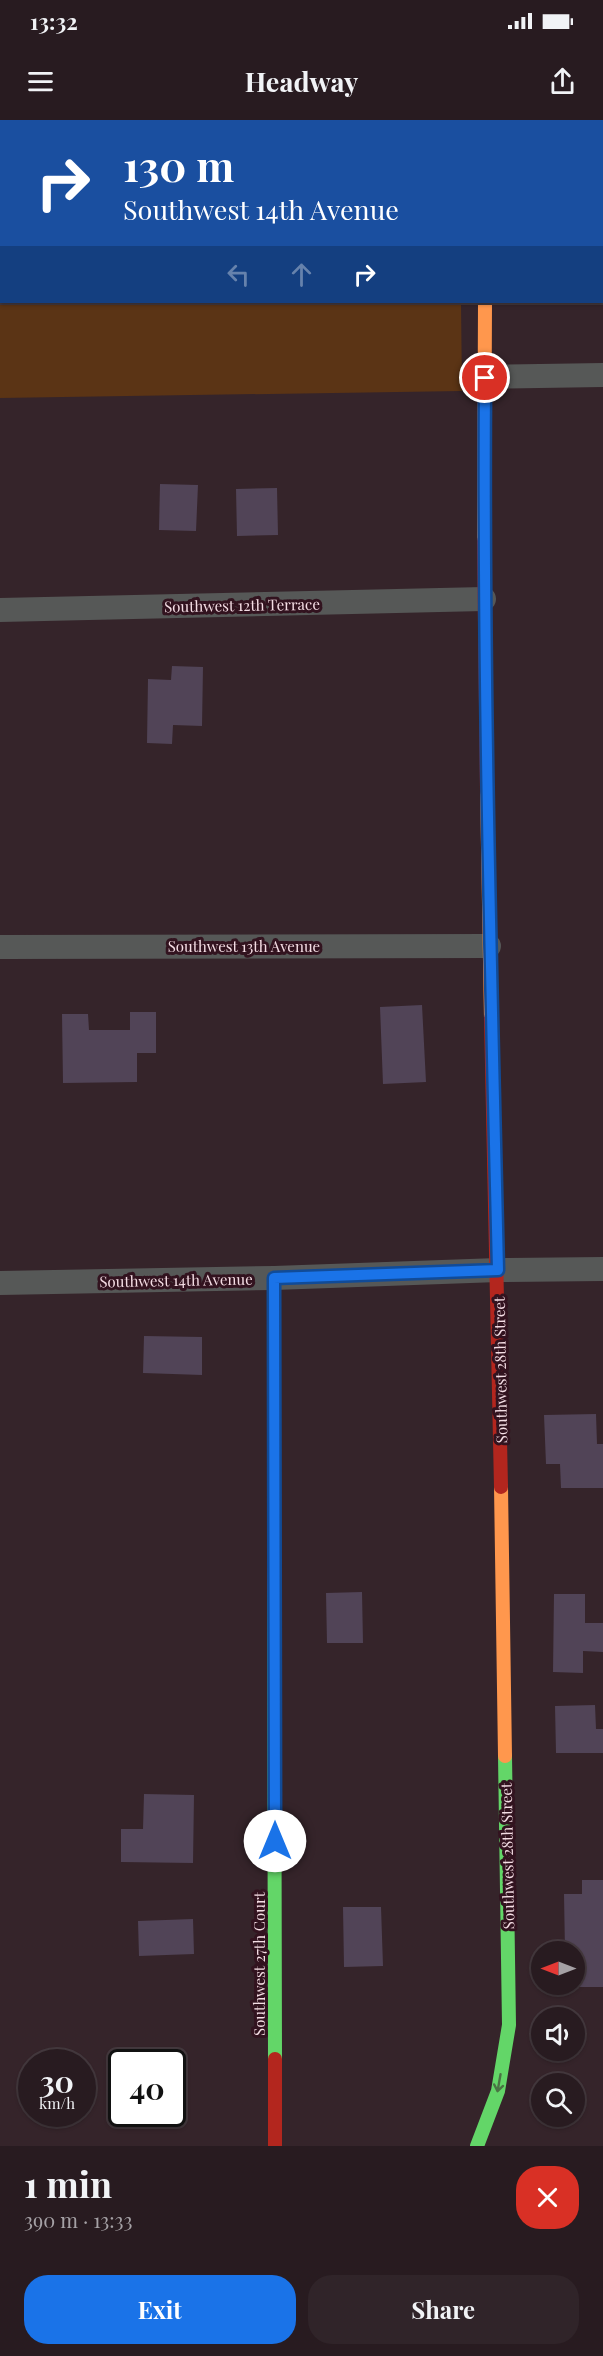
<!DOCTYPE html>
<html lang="en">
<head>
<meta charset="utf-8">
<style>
  body { margin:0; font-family:"Playfair Display",serif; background:#302429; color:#f1f3f6; height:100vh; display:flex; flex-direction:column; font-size:22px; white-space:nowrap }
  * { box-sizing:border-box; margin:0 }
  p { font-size:20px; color:#a5a1a5 }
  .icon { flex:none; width:33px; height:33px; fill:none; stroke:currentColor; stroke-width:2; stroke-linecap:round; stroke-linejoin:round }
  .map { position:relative; height:2026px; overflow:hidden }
  .sheet { display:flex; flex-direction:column; background:#281b20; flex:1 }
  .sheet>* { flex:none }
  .guide { position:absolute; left:0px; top:0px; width:603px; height:183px; box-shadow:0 2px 4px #0004,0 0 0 2px #44393e; background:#1a4fa0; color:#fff; overflow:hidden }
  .needle { width:39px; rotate:270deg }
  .fabs { position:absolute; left:531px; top:1821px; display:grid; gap:12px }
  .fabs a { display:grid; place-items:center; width:54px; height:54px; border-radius:50%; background:#281b20; box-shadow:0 2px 4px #0004,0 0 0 2px #44393e; font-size:30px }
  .speed { position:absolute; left:18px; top:1929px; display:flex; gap:12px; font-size:30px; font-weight:700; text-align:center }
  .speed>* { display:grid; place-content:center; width:78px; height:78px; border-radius:50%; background:#281b20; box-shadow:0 2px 4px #0004,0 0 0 2px #44393e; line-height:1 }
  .speed small { font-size:15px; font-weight:400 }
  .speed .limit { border:3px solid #111; border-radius:9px; background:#fff; color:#111 }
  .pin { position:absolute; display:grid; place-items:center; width:51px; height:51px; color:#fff; margin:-26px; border:3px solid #fff; border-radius:50%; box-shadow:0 2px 6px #0007 }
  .me { position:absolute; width:66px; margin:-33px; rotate:0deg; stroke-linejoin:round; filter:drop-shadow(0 0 4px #0008) }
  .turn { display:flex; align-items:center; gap:21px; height:126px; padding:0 24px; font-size:27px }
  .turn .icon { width:78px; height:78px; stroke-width:2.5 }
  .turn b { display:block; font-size:42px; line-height:51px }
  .lanes { display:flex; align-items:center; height:57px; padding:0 24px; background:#0003; justify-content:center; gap:30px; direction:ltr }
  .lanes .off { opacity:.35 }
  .round { display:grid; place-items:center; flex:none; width:63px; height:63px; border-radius:24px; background:#302429 }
  .headline { display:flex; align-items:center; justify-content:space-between; height:102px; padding:0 24px }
  h1 { font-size:36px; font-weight:700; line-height:45px }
  .action { display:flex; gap:12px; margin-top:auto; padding:12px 24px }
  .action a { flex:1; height:69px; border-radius:24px; background:#1a73e8; color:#fff; font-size:24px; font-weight:700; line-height:69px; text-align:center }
  .action a+a { background:#302429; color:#f1f3f6 }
  .status { display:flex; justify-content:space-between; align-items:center; height:42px; padding:0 30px; background:#281b20; direction:ltr }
  .status svg { height:16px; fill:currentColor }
  header { display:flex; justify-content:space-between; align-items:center; height:78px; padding:0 24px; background:#281b20; font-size:27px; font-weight:700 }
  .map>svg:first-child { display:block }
  .green { fill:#5b3415 }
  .building { fill:#514457 }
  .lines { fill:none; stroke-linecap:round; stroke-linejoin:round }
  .street { stroke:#565857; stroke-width:24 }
  .fast { stroke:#63d668; stroke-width:14 }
  .slow { stroke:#ff974d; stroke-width:14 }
  .jam { stroke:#b3261e; stroke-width:14 }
  .oneway { stroke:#4a7444 }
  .route-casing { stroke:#114b97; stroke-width:15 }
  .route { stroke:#1a73e8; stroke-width:10 }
  .labels { text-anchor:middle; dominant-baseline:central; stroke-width:6; stroke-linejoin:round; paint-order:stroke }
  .street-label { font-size:15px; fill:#f5dee5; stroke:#32131f }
</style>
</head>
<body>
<div class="status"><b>13:32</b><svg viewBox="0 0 49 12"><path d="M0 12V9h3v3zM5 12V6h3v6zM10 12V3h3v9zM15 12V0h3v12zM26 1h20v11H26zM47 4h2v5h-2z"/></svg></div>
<header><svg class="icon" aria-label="menu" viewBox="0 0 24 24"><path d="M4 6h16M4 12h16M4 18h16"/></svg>Headway<svg class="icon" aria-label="share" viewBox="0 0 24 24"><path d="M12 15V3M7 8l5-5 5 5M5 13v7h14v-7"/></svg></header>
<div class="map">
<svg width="603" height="2026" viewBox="0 0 603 2026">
  <rect width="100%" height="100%" fill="#35242a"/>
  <path class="green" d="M0,0H459L2,2V182H461L462,271L0,278Z"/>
  <path class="building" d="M160,364L198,365L196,411L159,410Z
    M277,368L278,415L237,416L236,369Z
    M172,546L203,547L202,606L173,605L172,624L147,623L148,559L171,560Z
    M422,885L426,962L383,964L380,887Z
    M130,892H156V933H137V962L63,963L62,894H88L89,910H130Z
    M144,1216L202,1217V1255L143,1253Z
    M596,1294L597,1324H603V1368H561L560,1344H546L544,1295Z
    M362,1472L363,1523H327L326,1473Z
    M554,1474H585V1503H603V1532L583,1531V1553L553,1552Z
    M595,1585L596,1609H603V1633H556L555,1586Z
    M144,1674L194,1675L193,1743L121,1742V1709H143Z
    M582,1760H603V1867H565V1864H574V1832H565L564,1774H582Z
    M343,1787H381L383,1846L344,1847Z
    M193,1799L194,1834L139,1836L138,1801Z"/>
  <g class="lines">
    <path class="street" d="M484,0V2
      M485,257L603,255
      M0,490L484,479
      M0,827L489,826
      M0,1163L274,1158L498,1150L603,1149"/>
    <path class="fast" d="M274,1468L275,1939
      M477,2026L498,1971L509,1905L505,1636"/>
    <path class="slow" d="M484,421L485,182
      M487,671L491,898
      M274,1158V1468
      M501,1367L505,1636"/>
    <path class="jam" d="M484,421L487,671
      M491,898L501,1367
      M275,1939V2026"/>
  </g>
  <defs><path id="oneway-shaft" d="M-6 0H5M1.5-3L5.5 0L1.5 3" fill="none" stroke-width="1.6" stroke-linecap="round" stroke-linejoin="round" transform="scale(1.5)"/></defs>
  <use class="oneway" href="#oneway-shaft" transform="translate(499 1963) rotate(100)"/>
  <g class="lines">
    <g class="route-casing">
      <path id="route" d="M275,1721L274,1158L498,1150C491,852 483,555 485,258"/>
    </g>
    <use href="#route" class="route"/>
  </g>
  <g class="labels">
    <g class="street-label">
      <text transform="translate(242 485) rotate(-1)">Southwest 12th Terrace</text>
      <text x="244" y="826">Southwest 13th Avenue</text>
      <text transform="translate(176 1160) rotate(-1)">Southwest 14th Avenue</text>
      <text transform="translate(500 1250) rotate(-91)">Southwest 28th Street</text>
      <text transform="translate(507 1736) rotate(-91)">Southwest 28th Street</text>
      <text transform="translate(259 1844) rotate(-90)">Southwest 27th Court</text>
    </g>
  </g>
</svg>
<div class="fabs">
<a><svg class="needle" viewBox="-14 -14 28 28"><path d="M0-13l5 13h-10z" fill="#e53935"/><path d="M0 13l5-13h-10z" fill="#a5a1a5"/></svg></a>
<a><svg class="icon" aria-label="sound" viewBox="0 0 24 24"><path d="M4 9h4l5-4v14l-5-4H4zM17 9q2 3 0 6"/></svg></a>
<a><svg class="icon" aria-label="search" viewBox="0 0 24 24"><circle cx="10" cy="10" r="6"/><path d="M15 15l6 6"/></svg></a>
</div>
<div class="speed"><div>30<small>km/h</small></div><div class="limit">40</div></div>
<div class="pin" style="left:485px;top:258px;background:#d93025"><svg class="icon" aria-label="arrive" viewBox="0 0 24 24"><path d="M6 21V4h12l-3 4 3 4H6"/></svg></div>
<svg class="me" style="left:275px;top:1721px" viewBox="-20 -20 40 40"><circle r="19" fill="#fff"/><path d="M0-13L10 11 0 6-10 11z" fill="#1a73e8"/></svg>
<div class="guide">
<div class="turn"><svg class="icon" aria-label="right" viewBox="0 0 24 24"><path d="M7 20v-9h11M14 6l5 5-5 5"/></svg><div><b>130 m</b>Southwest 14th Avenue</div></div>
<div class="lanes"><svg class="icon off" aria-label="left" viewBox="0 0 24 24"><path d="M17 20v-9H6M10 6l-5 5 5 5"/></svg><svg class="icon off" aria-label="ahead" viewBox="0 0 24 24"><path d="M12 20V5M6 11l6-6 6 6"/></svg><svg class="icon" aria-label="right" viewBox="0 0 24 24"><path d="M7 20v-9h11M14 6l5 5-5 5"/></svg></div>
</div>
</div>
<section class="sheet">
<div class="headline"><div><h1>1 min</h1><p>390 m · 13:33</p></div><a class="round" style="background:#d93025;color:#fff"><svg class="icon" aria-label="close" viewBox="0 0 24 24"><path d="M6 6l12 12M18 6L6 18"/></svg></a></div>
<div class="action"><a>Exit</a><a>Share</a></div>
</section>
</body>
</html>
